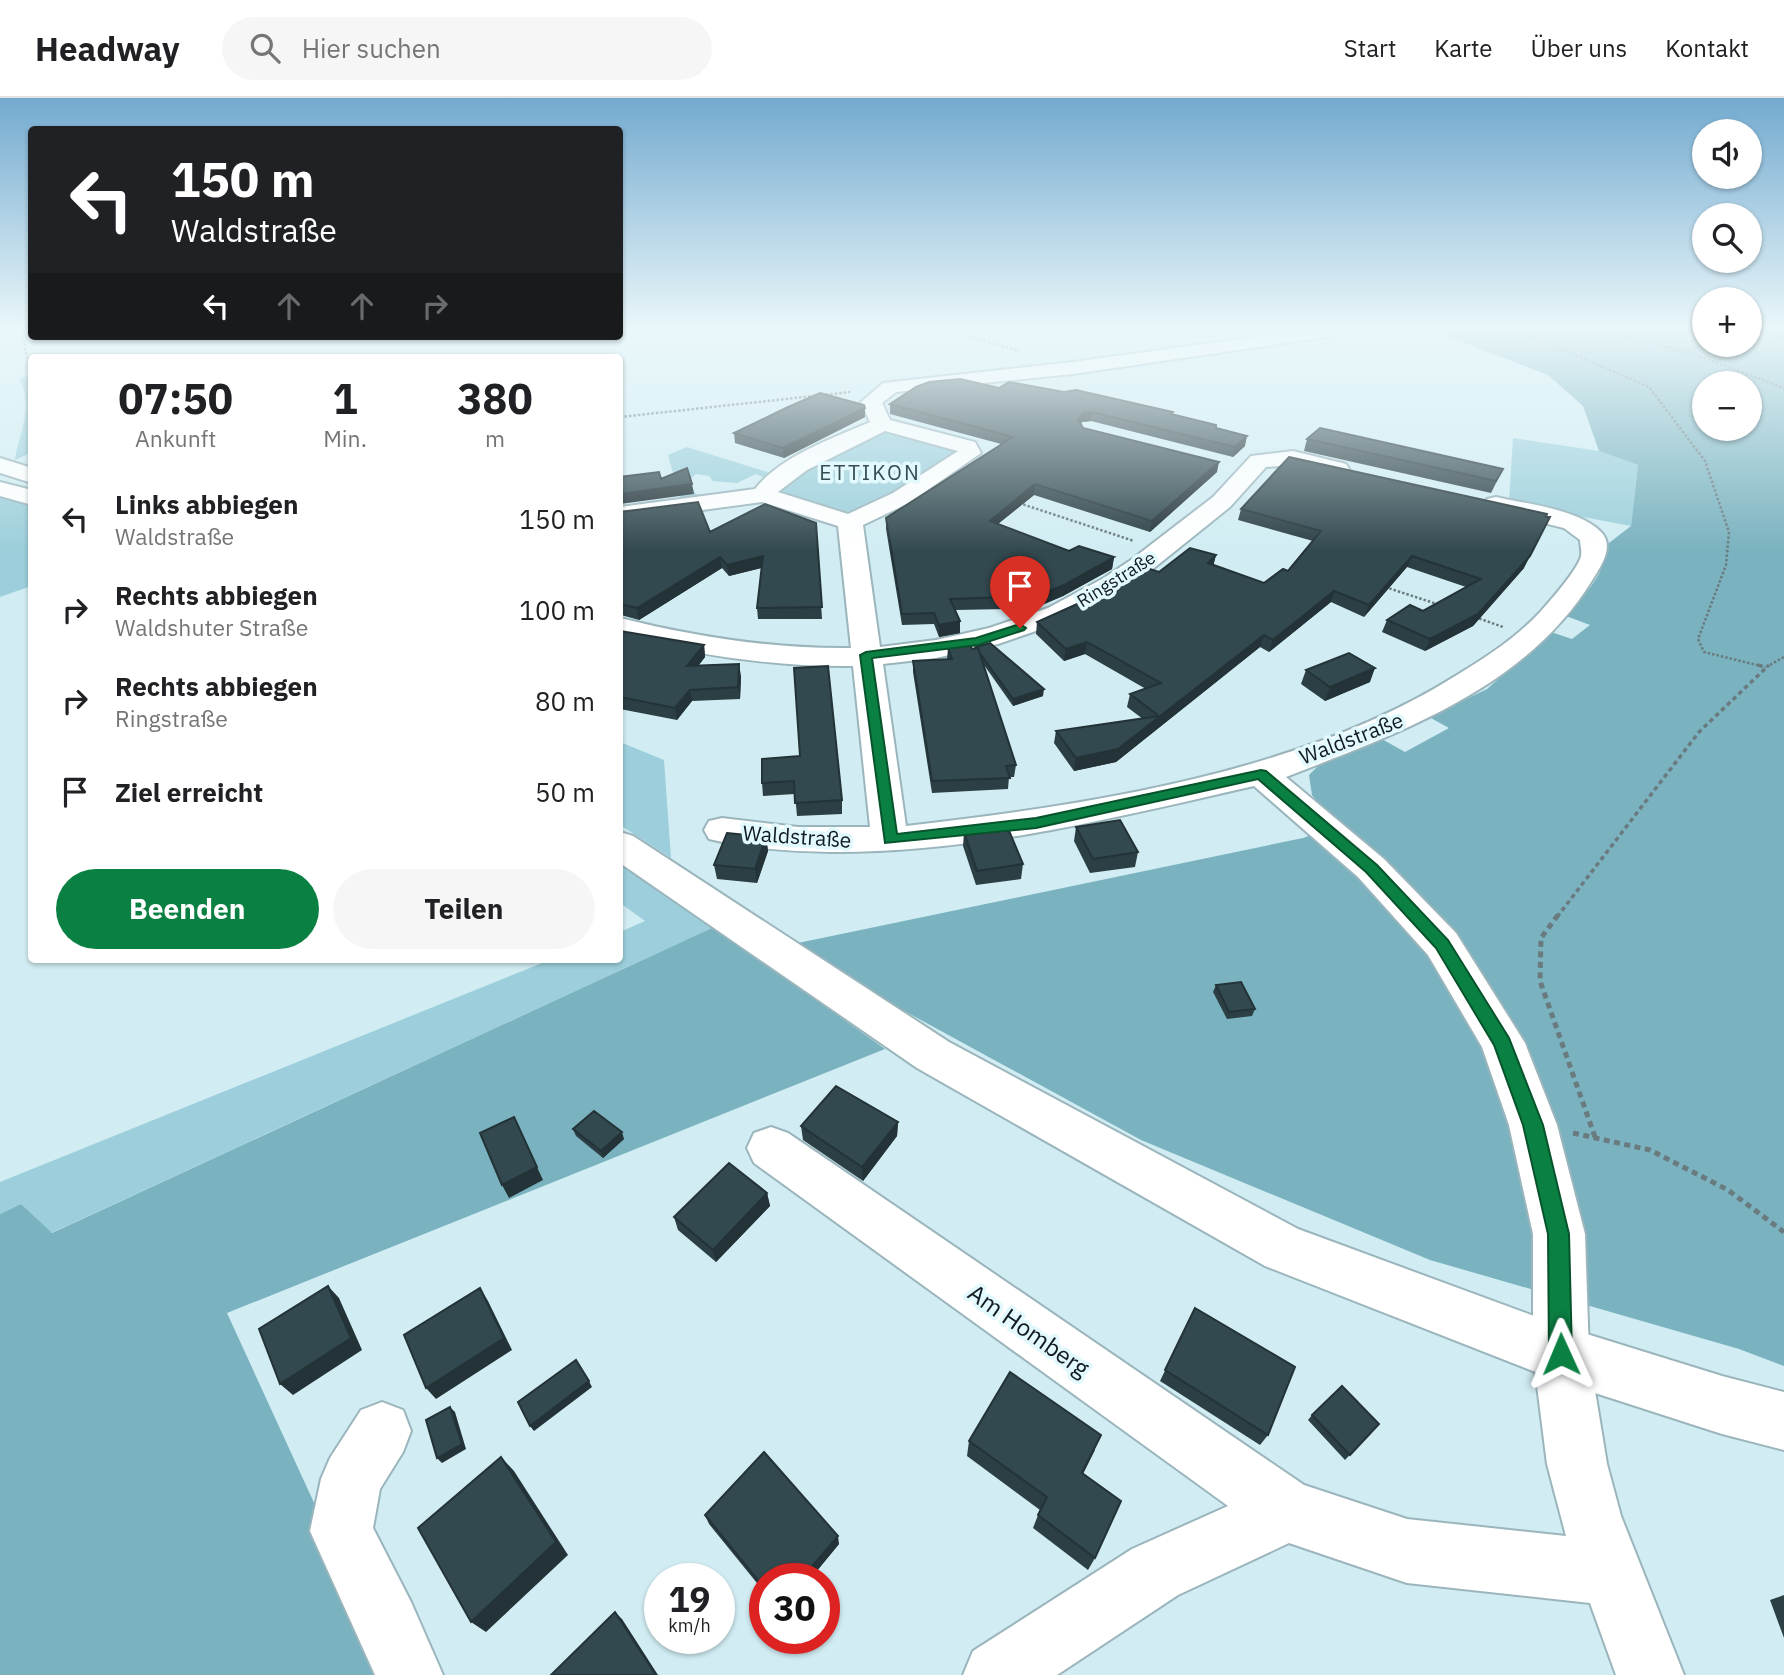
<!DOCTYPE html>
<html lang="de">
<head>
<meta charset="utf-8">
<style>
  body { margin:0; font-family:"IBM Plex Sans",sans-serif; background:#f6f6f6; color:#202124; height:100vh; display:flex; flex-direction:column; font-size:26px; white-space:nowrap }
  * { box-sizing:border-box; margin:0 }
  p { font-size:23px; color:#757577 }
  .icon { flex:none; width:38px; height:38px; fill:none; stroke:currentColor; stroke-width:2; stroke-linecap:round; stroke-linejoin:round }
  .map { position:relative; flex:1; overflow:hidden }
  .details { position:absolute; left:28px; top:256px; width:595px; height:609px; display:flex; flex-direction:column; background:#fff; border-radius:7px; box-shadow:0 2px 5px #0004 }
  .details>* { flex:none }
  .hud { position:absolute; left:28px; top:28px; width:595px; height:214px; border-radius:7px; box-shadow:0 2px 5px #0004; background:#202124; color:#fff; overflow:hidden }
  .fabs { position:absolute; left:1692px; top:21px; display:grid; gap:14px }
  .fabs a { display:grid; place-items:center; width:70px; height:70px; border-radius:50%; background:#fff; box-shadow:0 2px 5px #0004; font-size:35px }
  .speed { position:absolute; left:644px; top:1465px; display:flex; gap:14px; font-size:35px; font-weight:700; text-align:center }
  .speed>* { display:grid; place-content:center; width:91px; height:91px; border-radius:50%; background:#fff; box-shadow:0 2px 5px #0004; line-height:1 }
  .speed small { font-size:18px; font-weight:400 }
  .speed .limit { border:10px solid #d22; background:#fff; color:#111 }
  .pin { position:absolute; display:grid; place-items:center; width:60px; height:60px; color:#fff; margin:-72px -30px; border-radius:50% 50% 50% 0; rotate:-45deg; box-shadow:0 0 7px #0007 }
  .pin .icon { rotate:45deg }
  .me { position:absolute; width:77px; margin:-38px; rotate:359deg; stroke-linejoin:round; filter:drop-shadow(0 0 5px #0008) }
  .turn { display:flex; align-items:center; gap:24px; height:147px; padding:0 28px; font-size:32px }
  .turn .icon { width:91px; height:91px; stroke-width:2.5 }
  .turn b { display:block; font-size:49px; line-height:60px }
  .lanes { display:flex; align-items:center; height:66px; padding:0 28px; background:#0003; justify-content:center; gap:35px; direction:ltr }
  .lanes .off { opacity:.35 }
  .eta { display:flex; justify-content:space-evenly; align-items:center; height:119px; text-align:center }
  .eta b { font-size:42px; font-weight:800; line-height:49px }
  .cta { display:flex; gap:14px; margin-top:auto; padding:14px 28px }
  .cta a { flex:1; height:80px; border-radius:42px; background:#0b8043; color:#fff; font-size:28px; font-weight:800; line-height:80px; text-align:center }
  .cta a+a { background:#f6f6f6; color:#202124 }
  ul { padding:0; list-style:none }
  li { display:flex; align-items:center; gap:21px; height:91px; padding:0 28px }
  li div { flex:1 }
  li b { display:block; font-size:26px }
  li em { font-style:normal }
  header { display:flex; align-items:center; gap:42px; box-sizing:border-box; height:98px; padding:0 35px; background:#fff; border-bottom:2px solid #e0e0e0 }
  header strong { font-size:33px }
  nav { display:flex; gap:38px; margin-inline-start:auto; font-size:24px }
  .search { width:490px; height:63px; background:#f6f6f6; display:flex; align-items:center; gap:18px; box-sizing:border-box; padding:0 24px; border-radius:38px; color:#757577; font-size:26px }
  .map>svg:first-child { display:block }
  .green { fill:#9ccfdb }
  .forest { fill:#7ab2bf; fill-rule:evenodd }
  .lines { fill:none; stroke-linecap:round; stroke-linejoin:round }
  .minor-casing { stroke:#9bb5bc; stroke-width:4 }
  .major-casing { stroke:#9bb5bc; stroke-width:4 }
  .path-far2 { stroke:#697b7f; stroke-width:2.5; stroke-dasharray:2.5 2; stroke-linecap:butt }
  .path-far1 { stroke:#697b7f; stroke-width:3.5; stroke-dasharray:4.5 3.5; stroke-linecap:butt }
  .path { stroke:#697b7f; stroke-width:5; stroke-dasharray:6 4.5; stroke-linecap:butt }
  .minor { fill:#fff; fill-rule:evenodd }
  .major { fill:#fff; fill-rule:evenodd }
  .wall { fill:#2b3f44 }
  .shaded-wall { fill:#233337 }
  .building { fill:#32494f; stroke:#233337; stroke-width:2 }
  .route { fill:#0b8043; stroke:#07532c; stroke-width:2 }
  .labels { text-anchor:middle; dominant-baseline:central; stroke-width:7; stroke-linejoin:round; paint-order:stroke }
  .far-street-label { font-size:18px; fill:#121c1f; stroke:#e2f9fe }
  .far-quarter-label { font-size:21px; letter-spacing:2px; fill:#364e54; stroke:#e2f9fe }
  .street-label { font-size:21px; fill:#121c1f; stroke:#e2f9fe }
  .near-street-label { font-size:24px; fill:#121c1f; stroke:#e2f9fe }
</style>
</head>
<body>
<header>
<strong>Headway</strong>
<div class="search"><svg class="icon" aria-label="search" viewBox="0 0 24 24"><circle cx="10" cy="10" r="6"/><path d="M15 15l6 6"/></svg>Hier suchen</div>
<nav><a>Start</a><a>Karte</a><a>Über uns</a><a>Kontakt</a></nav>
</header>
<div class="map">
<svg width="1784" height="1577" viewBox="0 0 1784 1577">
  <rect width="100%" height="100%" fill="#d1edf3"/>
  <path class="green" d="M31,277L32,344L28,356L15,362C19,334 35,307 19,281Z
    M880,332L962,351L897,396L858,413L842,414L793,402L783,393L784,385Z
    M1513,340L1599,353L1638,367L1631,428L1509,405Z
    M687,349L774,376L767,381L756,376L737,385L713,383L709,378L696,376L689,382L695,395L702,400L681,403L668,357Z
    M0,398L32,408L31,488L0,499Z
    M620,644L664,662L671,760L620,727Z
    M620,765L714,829L51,1135L21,1106L0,1116V1084L552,861H620V834L645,823L620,805Z"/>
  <path class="forest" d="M1430,232H1704V247H1750V232H1784V1268L1739,1251L1430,1162L1141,1042L886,903L798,845L1303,740L1337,728L1312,697L1309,677L1323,663L1380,640L1405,654L1449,630L1429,619L1487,591L1551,534L1572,541L1590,527L1566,518C1583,497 1607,477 1605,448L1631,428L1638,367L1599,353L1583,308L1548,277ZM1704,285H1750V331H1704Z
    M714,829L885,951L227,1215L393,1577H0V1116L21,1106L52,1135Z"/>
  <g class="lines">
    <g class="minor-casing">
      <path id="minor" d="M1305,232H1350L1341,237L1073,276L896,294L882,305L890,322L975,344L981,355L909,405L863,427L880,549L936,542L989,530L1048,510L1104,480L1131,462L1213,399L1251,358L1293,353L1346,366L1349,371L1346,376L1338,378L1293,367L1266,369L1230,409L1149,474L1124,492L1068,522L998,546L936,560L883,566L906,728C1088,707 1300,676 1457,577C1488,558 1516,540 1541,513C1551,502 1578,471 1581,458C1582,453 1580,446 1580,442L1564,430L1487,411L1484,406L1487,401L1496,399C1526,406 1579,411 1601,434C1615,448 1601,468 1593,481C1526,591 1399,635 1286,679L1384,761L1456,835L1525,945L1557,1027L1585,1136L1589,1256L1607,1366L1621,1418L1684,1577H1616L1590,1505L1407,1485L1289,1445L1178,1497L1057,1577H963L973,1553L1132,1451L1228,1408L754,1065L747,1050L754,1035L771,1029L788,1035L1304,1387L1407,1421L1566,1438L1547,1366L1533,1256V1136L1509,1027L1482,949L1428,857L1358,779L1254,688C1113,720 976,755 830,754C791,753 748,751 709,741L704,732L709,723L722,720L798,729H870L853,568C773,569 697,557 620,538V520C697,539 772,551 851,550L838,428L762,404L620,423V409L755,391C782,357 832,341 870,324L861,304L883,285L1073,264ZM885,333L958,353L893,395L848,416L778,394L807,372Z
        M0,360L32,370V385L0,375Z
        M382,1304L403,1312L411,1333L403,1354L380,1391L373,1430L411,1504L443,1577H375L310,1433L321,1381L330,1360L361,1312Z"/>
    </g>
    <g class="major-casing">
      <path id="major" d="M0,384L32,392V407L0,398Z
        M620,734L633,738L949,944L1298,1131L1561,1228L1722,1278L1784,1294V1352L1722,1336L1561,1284L1265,1168L917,970L620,765Z"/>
    </g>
    <path class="path-far2" d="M24,232L25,253L32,269
      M945,232L1019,253
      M1518,232L1649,289L1705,363L1729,434L1726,467L1698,541L1704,554L1765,569
      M1599,232L1688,254L1784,290
      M1757,232L1784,241
      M620,319L850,294
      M1019,405L1134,443
      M1385,489L1440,507
      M1475,519L1503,529
      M1766,569L1784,559"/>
    <path class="path-far1" d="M1758,567L1765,569
      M1557,819L1699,634L1769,567"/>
    <path class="path" d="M1558,817L1541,840L1540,883L1595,1039
      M1573,1035L1650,1052L1728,1092L1784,1134"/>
    <use href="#minor" class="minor"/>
    <use href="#major" class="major"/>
  </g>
  <path class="wall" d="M999,290L1173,316L1216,330L1245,348L1233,359L1091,323L1082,324L1081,326L1083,330L1217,374L1150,434L1034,397L998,426L1069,453L1114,459L1112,471L1063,498L1016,518L1008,511L955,512L960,523V535L939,539L934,526L902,527L886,431V420L1001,346L890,316V306Z
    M865,319L784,360L735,345L734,335Z
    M1307,341L1497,383L1491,395L1304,353Z
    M1241,411L1524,470L1473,528L1425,553L1382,534L1387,522L1423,513L1466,489L1407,469L1364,519L1331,504L1269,554L1260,549L1116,664L1074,673L1054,645L1056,633L1143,621L1127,609L1130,596L1146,591L1085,556L1064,563L1036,536L1037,524L1159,474L1216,457L1213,467L1264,485L1288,473L1313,443L1238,422Z
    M620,414L710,434L816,425L822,521H758L757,510L762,470L729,478L722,470L639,522L621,517L620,519Z
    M620,533L704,547L705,559L698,568L741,578L740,601L692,603L677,622L620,611Z
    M948,550L972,551L1043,598L1013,608L984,567L1016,667L1014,679H1009L1008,691L932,695L913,574V563L947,561Z
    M1306,572L1370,584L1325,603L1301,586Z
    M762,661L842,702V716L797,718L795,696L763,698L762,685Z
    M1076,729L1138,754L1135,769L1090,775L1074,743Z
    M964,734L1023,766L1021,781L976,787L963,748Z
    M766,739L768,753L757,785L717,781L714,767Z
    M1216,887L1255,911L1252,918L1227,921L1213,894Z
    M898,1024L897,1038L863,1083L803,1042L801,1028Z
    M573,1031L624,1041L603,1060L576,1038Z
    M767,1095L770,1108L716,1164L678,1132L674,1119Z
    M1195,1210L1268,1337L1260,1347L1160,1283Z
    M1312,1317L1379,1326L1345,1362L1308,1322Z
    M969,1343L1095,1352L1083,1376L1095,1460L1088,1472L1033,1430L1040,1412L967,1358Z
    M705,1417L839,1446L811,1480H765V1495L709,1426Z
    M1784,1497V1540L1770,1502Z"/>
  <path class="shaded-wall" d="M865,310V319L784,360L783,350Z
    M1092,314L1091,323L1082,324L1077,331L1078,321L1083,315Z
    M1247,338L1245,348L1233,359L1235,349Z
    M1219,364L1217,374L1150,434L1152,423Z
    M692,386L694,396L620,406V409V396Z
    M1035,386L1034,397L989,433L990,423Z
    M1550,419L1524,470L1473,528L1425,553L1430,541Z
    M1216,457L1213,469L1208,465Z
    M763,458L764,469L729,478L727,467Z
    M1412,458L1407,469L1364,519L1369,507Z
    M720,459L722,470L639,522L637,510Z
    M1114,459L1112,471L1063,498L1016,518L1017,506Z
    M1334,493L1331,504L1269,554L1273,542Z
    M960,523V535L939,539V527Z
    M1264,537L1260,549L1116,664L1074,673L1076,660L1118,651Z
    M1087,544L1085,556L1064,563L1066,551Z
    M704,547L705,559L689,580L687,568Z
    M739,566L741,578L740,601L738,589Z
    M1375,570L1370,584L1325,603L1330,589Z
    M1044,591L1043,598L1013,608V601Z
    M690,592L692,603L677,622L675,610Z
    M766,739L768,753L757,785L755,771Z
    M514,1019L543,1082L509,1100L502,1087Z
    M898,1024L897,1038L863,1083L862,1069Z
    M622,1034L624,1041L603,1060L601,1053Z
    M767,1095L770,1108L716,1164L713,1152Z
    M328,1188L339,1200L362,1252L293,1297L280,1286Z
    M480,1190L488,1203L512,1252L436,1301L426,1290Z
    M589,1283L592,1289L534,1333L530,1328Z
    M450,1309L455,1314L466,1351L442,1365L437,1360Z
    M501,1359L514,1373L568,1457L486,1534L471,1524Z
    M838,1438L839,1446L811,1480H802Z
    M615,1514L622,1521L658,1577H656Z"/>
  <path class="building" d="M960,281L999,290L1009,284L1064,294L1076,292L1173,314L1171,316L1216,327V330L1247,338L1235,349L1092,314L1083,315L1078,321L1083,330L1219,364L1152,423L1035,386L990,423L1069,453L1079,448L1114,459L1064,487L1017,506L1009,499L950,501L960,523L939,527L934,515L902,516L886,420L1013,339L890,306L916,289L929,284Z
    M820,295L864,307L865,310L783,350L734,335L786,310Z
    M1320,330L1503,371L1496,383L1307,341Z
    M1289,359L1547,416L1546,419H1550L1530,458L1478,516L1430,541L1387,522L1410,507L1423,513L1481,481L1412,458L1369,507L1334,493L1273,542L1264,537L1118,651L1076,660L1056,633L1159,618L1130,596L1161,585L1087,544L1066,551L1037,524L1095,498L1144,469L1159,474L1190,450L1216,457L1208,465L1264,485L1283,471L1288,473L1321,433L1241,411Z
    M687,370L692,386L620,396V379L659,374L661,381Z
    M698,404L710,434L765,406L816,425L822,509L757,510L763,458L727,467L720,459L637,510L620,506V414Z
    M620,533L704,547L687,568L739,566L738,589L690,592L675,610L620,599Z
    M990,545L1044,591L1013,601L979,554L978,550L976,549Z
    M970,546L972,551L978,550L1016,667L1006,668L1010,680L932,683L913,563L952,561L948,550Z
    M1349,555L1375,570L1330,589L1306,572Z
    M828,568L842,702L795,705L794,683L762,685V661L800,658L794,570Z
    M1120,722L1138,754L1093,761L1076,729Z
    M1007,728L1023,766L977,773L964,734Z
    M727,735L766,739L755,771L714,767Z
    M1241,884L1255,911L1229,914L1216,887Z
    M836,988L898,1024L862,1069L801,1028Z
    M594,1013L622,1034L601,1053L573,1031Z
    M514,1019L537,1069L502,1087L480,1035Z
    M729,1065L767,1095L713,1152L674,1119Z
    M328,1188L351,1240L280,1286L259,1231Z
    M480,1190L504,1240L426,1290L404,1237Z
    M1195,1210L1295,1269L1268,1337L1165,1272Z
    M576,1262L589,1283L530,1328L518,1304Z
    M1010,1274L1101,1337L1082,1375L1121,1403L1095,1460L1038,1417L1047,1399L969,1343Z
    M1342,1288L1379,1326L1350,1357L1312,1317Z
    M450,1309L462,1346L437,1360L426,1322Z
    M764,1354L838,1438L802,1480H765V1491L705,1417Z
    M501,1359L556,1444L471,1524L418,1430Z
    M615,1514L656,1577H551Z"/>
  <linearGradient id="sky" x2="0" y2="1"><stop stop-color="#73aacf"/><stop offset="0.51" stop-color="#eaf7fa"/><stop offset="1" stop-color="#eaf7fa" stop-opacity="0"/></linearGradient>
  <rect width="1784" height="453" fill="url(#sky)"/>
  <path class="route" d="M1020,526L1026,530L1024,532L978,547L872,560L897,736L1036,720L1261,672L1266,673L1377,767L1448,842L1509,940L1543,1027L1569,1136L1572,1256L1569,1264L1561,1268L1553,1264L1549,1256L1548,1136L1523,1027L1494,947L1436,850L1366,774L1258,681L1036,730L885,745L860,557L866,554L976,540Z"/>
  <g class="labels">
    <g class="far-street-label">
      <text transform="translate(1116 481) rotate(-32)">Ringstraße</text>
    </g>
    <g class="far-quarter-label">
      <text x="870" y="374">ETTIKON</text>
    </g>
    <g class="street-label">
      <text transform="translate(1351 640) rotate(-21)">Waldstraße</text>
      <text transform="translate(797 738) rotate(4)">Waldstraße</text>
    </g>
    <g class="near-street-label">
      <text transform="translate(1029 1232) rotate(35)">Am Homberg</text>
    </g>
  </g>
</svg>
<div class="fabs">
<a><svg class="icon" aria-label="sound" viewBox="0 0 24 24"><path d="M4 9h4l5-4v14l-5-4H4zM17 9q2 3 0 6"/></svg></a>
<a><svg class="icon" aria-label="search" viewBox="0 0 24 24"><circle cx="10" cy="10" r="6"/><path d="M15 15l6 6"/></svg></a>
<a>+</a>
<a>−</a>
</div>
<div class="speed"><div>19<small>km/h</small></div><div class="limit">30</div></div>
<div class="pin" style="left:1020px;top:530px;background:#d93025"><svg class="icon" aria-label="arrive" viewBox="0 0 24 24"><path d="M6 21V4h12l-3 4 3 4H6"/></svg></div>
<svg class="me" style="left:1561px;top:1256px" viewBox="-20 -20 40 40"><path d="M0-17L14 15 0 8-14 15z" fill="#0b8043" stroke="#fff" stroke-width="4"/></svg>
<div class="hud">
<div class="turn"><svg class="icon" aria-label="left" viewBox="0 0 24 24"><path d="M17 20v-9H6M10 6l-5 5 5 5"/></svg><div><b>150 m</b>Waldstraße</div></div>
<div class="lanes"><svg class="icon" aria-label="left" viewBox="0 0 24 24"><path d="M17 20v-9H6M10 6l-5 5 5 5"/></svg><svg class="icon off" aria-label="ahead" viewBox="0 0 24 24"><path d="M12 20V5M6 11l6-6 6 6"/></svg><svg class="icon off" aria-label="ahead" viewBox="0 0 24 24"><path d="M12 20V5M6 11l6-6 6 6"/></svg><svg class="icon off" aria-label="right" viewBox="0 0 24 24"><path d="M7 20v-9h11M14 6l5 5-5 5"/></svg></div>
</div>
<section class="details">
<div class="eta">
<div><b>07:50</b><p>Ankunft</p></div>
<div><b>1</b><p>Min.</p></div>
<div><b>380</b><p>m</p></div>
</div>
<ul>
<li><svg class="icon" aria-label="left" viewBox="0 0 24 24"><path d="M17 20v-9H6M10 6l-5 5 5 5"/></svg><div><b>Links abbiegen</b><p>Waldstraße</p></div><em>150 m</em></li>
<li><svg class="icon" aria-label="right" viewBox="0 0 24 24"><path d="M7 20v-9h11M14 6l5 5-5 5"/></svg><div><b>Rechts abbiegen</b><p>Waldshuter Straße</p></div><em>100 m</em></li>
<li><svg class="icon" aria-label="right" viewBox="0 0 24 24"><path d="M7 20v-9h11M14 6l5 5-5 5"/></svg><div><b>Rechts abbiegen</b><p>Ringstraße</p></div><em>80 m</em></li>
<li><svg class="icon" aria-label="arrive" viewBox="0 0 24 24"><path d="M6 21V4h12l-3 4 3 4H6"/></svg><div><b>Ziel erreicht</b></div><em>50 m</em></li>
</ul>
<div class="cta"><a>Beenden</a><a>Teilen</a></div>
</section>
</div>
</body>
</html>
